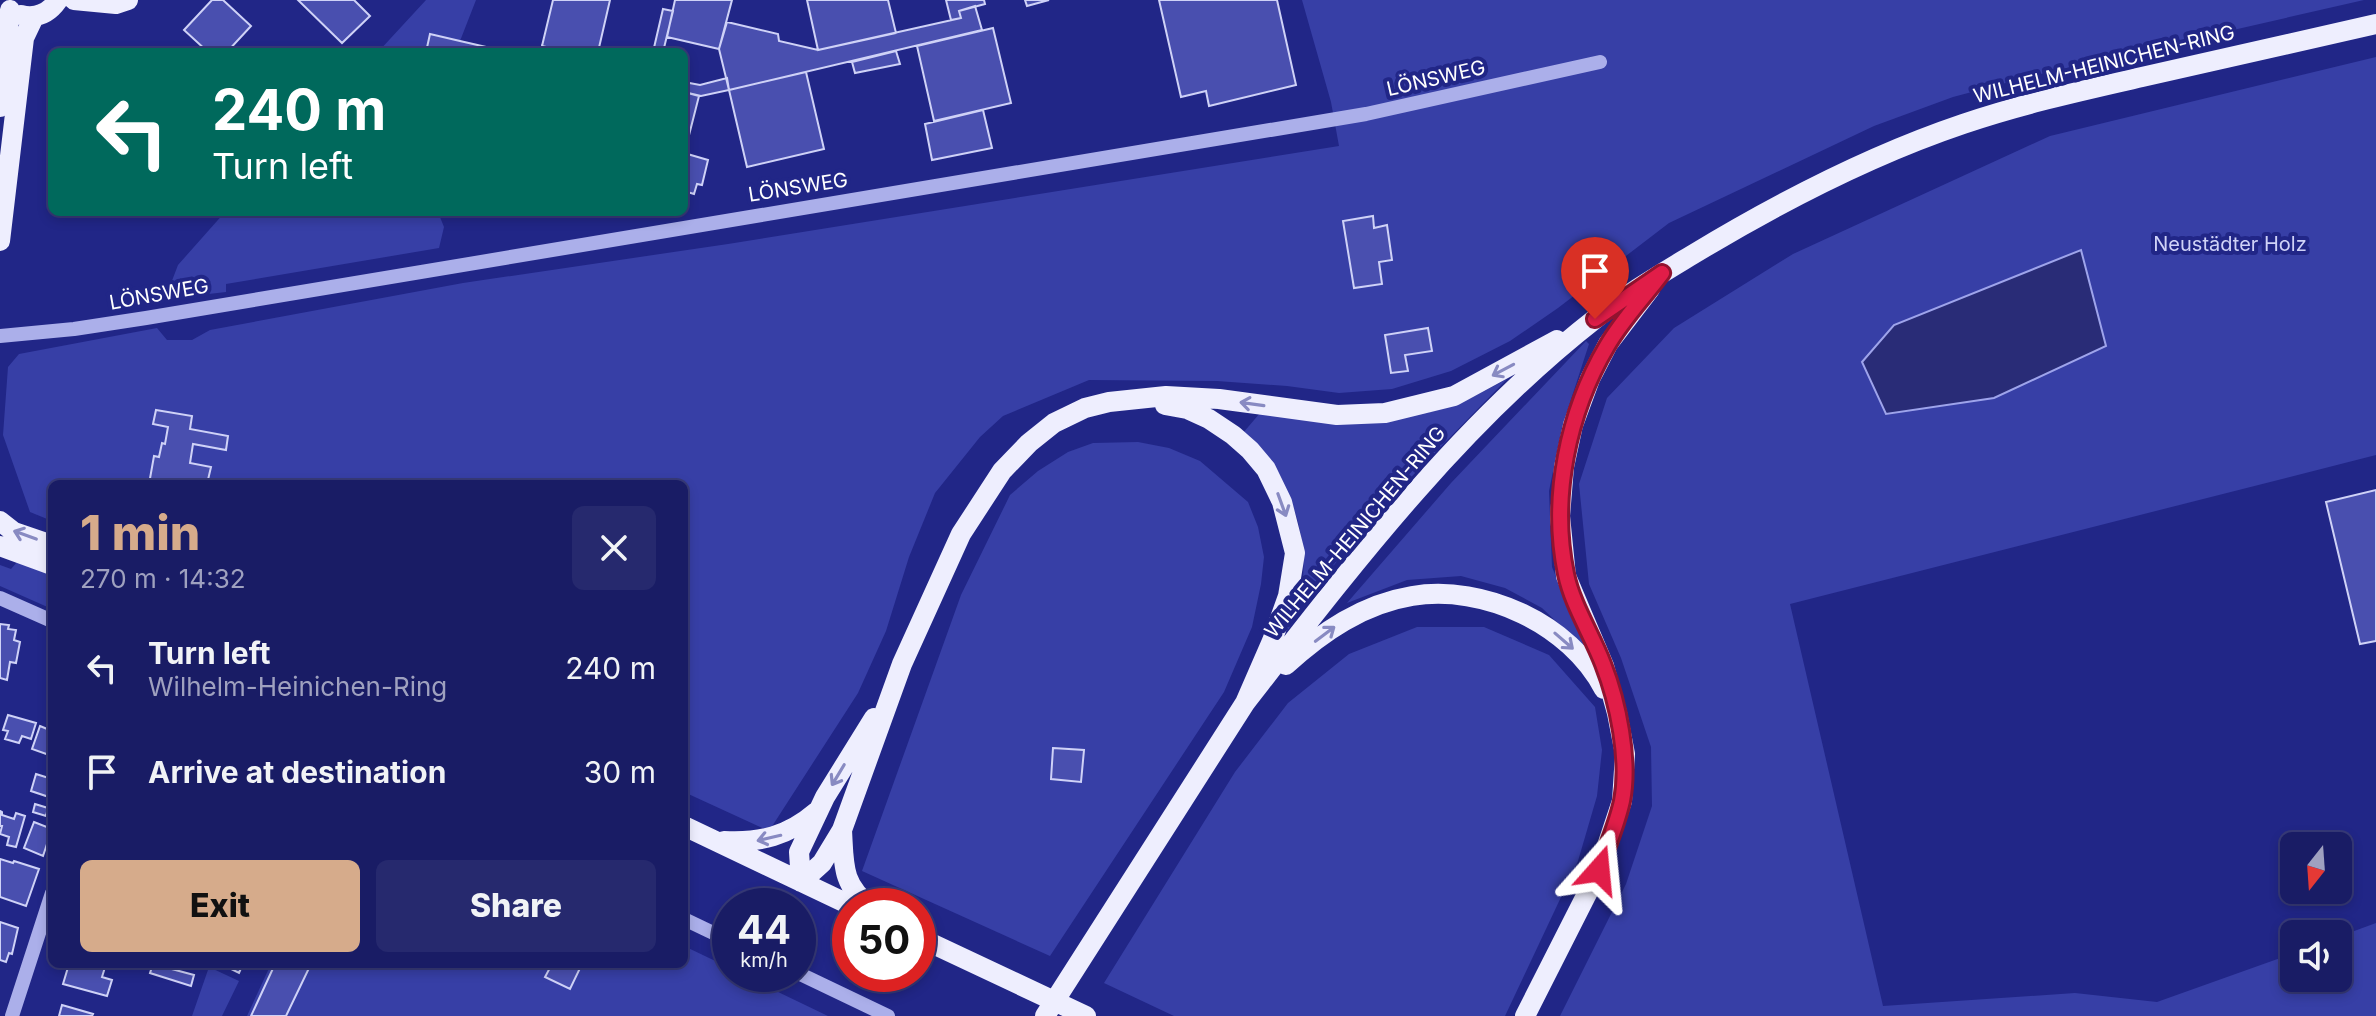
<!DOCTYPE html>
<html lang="en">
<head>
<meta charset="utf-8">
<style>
  body { margin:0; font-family:Inter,sans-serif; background:#26296e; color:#f1f3f6; height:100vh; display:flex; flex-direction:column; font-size:30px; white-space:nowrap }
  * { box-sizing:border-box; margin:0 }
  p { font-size:26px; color:#9fa1bf }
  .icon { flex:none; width:44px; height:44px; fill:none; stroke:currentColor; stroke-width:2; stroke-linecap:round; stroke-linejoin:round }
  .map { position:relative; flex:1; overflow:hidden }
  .drawer { position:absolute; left:48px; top:480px; width:640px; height:488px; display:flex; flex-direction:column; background:#191c65; border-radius:12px; box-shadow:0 4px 12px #0003,0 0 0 2px #373a79 }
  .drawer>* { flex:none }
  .top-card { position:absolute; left:48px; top:48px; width:640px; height:168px; border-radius:12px; box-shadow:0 4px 12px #0003,0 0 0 2px #373a79; background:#00695c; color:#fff; overflow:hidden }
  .needle { width:52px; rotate:197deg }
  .controls { position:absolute; left:2280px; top:832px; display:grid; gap:16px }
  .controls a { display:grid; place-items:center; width:72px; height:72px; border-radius:12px; background:#191c65; box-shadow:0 4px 12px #0003,0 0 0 2px #373a79; font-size:40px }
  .speed { position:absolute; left:712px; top:888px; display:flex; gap:16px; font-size:40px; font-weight:700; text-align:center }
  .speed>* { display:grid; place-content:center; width:104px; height:104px; border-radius:50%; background:#191c65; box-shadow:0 4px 12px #0003,0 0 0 2px #373a79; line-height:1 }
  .speed small { font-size:20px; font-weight:400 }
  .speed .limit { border:12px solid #d22; background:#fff; color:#111 }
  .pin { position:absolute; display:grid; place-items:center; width:68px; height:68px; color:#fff; margin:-82px -34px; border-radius:50% 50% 50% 0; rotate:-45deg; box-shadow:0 0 8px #0007 }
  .pin .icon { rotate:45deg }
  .me { position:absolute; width:88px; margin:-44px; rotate:18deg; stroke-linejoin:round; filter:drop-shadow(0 0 6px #0008) }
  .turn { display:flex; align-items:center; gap:28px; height:168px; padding:0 32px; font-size:36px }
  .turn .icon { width:104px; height:104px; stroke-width:2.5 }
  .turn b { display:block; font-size:56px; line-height:68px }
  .round { display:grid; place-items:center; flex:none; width:84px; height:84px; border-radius:12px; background:#26296e }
  .summary { display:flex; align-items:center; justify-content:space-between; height:136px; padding:0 32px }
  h1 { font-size:48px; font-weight:800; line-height:60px; color:#d6ab8b }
  .primary-button { display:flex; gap:16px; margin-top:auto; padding:16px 32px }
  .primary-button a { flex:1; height:92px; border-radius:12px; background:#d6ab8b; color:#111; font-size:32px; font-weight:800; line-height:92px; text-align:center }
  .primary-button a+a { background:#26296e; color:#f1f3f6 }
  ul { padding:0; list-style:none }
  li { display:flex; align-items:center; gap:24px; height:104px; padding:0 32px }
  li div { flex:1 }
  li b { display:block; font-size:30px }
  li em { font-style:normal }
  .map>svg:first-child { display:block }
  .green { fill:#373fa6 }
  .water { fill:#292c77; stroke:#9ea4eb; stroke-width:2 }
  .building { fill:#494faf; stroke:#cfd2f7; stroke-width:2 }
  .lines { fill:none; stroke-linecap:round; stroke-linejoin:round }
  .minor { stroke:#abafea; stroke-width:14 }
  .major { stroke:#eeeefe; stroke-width:20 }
  .oneway { stroke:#888ac2 }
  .route-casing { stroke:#92132f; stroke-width:20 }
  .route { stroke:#e11d48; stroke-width:14 }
  .labels { text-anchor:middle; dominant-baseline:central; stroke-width:8; stroke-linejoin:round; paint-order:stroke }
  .street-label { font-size:20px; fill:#fff; stroke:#212687 }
  .park-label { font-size:20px; fill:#cfd2f7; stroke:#212687 }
</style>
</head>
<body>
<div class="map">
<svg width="2376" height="1016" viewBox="0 0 2376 1016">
  <rect width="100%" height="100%" fill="#212687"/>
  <path class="green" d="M426,0H476L460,41L431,34L426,52H378Z
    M1302,0H2364L2036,75L1953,97L1874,126L1669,223L1558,308L1510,341L1451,371L1392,389L1339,393L1287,386L1217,381L1089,380L1003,416L980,437L935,493L909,557L886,631L858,693L769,831L684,792V484H52V521L30,512L3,435L8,367L19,354L157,328L167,340H192L210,330L463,283L728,244L1339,146L1331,102Z
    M2376,57V455L1790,604L1883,1006L2075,993L2157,1002L2294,953V978H2338V937L2376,923V1016H1560L1626,884L1652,806L1651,747L1621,658L1589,584L1579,484L1607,398L1674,328L1793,254L2050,136Z
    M225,212H438L444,227L439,248L226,284V292L165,299L178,265Z
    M1586,341L1589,344L1562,427L1549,491L1552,567L1586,650L1542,608L1505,588L1461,576L1407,580L1347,603L1451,483Z
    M1507,379L1378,511L1334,565L1287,631L1303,579L1304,552L1298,522L1290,496L1243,433L1260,413L1469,399Z
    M1138,442L1169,448L1200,461L1248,502L1258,527L1264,557L1261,584L1252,627L1224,692L1050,956L862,871L961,595L1010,495L1038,471L1068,452L1093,443Z
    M18,561L52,572V609L0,586V565L11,569Z
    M1417,627H1484L1549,655L1595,707L1602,750L1597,796L1578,861L1505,1016H1174L1104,983L1235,772L1288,703L1349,654Z
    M684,946L730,968V974H741L828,1016H247L271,964H684Z
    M209,967L239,981L222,1016H192Z"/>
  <path class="water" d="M2081,250L2106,346L1994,398L1886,414L1862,362L1894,325Z"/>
  <path class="building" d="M212,0H223L251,26L227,52H208L184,30Z
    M298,0H354L370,16L342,43Z
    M553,0H610L598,52H567L542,46Z
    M675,0H732L719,49L667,37Z
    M807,0H888L896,33L818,50Z
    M946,0H984L985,4L959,11L961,18L951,20Z
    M1025,0H1049L1027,6Z
    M1159,0H1277L1296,85L1209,106L1206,91L1181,97Z
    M975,6L982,30L729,90L719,49L727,22L778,34L779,41L818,50L961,18L959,11Z
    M663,9L673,11L663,52H653Z
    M993,28L1011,103L934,121L917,46Z
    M430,34L460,41L508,52H426Z
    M542,46L567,52H541Z
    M896,51L900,64L855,73L852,62Z
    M806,72L824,149L747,167L729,90Z
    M727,78L729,90L701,96L684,92V82L700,85Z
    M684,92L699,96L687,143H684Z
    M983,110L992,148L932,160L925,124Z
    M684,153L708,160L702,185L697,184L694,194L684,191Z
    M1373,216L1374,228L1387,225L1392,260L1379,262L1382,284L1354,288L1343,221Z
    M1428,328L1432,351L1405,355L1408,371L1391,373L1385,335Z
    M156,410L192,416L190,429L228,436L226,450L193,444L190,463L211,467L207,484H149L154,456L159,457L162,443L165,444L168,427L153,424Z
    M2376,490V641L2360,644L2326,502Z
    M0,624L9,625L8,629L16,630L14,640L20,642L16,663L10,662L7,680L0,678Z
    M8,715L36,723L31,739L22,736L19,743L5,739L8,731L3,730Z
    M40,726L52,731V756L32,749Z
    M1053,748L1084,750L1081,782L1051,779Z
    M36,774L52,779V798L31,791Z
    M35,804L48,808L46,816L33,812Z
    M0,811L2,812V815L14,819L16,813L25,816L16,847L7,845L9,837L0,834L2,826H0Z
    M34,822L52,829L43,856L24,848Z
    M0,859L13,863L14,861L39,869L26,906L0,897Z
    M0,922L18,928L12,954L9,953L6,962L0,960Z
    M69,964H106L102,977L112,980L107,996L63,984Z
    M153,964L194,975L191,986L150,973Z
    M228,964H243L239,973L227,967Z
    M275,964H311L286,1016H251Z
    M552,964H582L570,989L545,977Z
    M62,1005L93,1014L92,1016H59Z"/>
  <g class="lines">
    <path class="minor" d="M0,336L74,329L146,318L1366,114L1600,62
      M0,598L52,621
      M684,919L730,941
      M798,973L888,1016
      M12,1016L52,893"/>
    <path class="major" d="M74,0L116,4L128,0
      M21,15C37,19 49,13 58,0
      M0,107L10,10
      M0,241L24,38L34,17
      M0,521L14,532L52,545
      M0,546L52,565
      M1286,665C1322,632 1363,604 1412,596C1484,584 1570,624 1604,689
      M1245,703C1351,567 1458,426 1595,319C1625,295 1659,275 1692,255C1778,203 1868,156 1963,124C2021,104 2082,91 2142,77C2220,60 2298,42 2376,24
      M684,826L852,906
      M842,830C844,862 841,886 871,906
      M724,841C760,843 788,836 816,812
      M801,882L822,863L842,830L902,664L961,534L1002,471L1029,443L1054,423L1085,408L1109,402L1166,396L1219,399L1337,415L1385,413L1454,396L1557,340
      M801,882L799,852L825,797L874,718
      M918,937L1086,1016
      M1045,1016L1245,703L1272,641L1288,596L1295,553L1282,502L1266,469L1250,450L1233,435L1209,419L1187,409L1165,405
      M1525,1016L1599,870L1622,801L1625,754L1617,713L1604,666L1566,576L1560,516L1564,467L1573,425L1590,379L1608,344L1650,289"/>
  </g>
  <defs><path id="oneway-shaft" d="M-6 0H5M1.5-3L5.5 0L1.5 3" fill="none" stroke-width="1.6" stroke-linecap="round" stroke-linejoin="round" transform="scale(2)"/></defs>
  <g class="oneway">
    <use href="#oneway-shaft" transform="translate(1503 370) rotate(152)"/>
    <use href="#oneway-shaft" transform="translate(1252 404) rotate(-172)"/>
    <use href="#oneway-shaft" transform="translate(1282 505) rotate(70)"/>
    <use href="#oneway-shaft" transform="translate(25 535) rotate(-160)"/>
    <use href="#oneway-shaft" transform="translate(1325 634) rotate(-37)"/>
    <use href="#oneway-shaft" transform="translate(1564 641) rotate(41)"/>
    <use href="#oneway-shaft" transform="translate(838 775) rotate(121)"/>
    <use href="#oneway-shaft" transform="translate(769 838) rotate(167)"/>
  </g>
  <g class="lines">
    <g class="route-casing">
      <path id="route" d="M1595,319L1662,273C1644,297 1622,320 1607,346C1568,412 1550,498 1566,574C1572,604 1592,635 1603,664C1618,702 1630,760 1622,801C1617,824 1607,847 1599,870"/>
    </g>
    <use href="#route" class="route"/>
  </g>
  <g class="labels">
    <g class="street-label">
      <text transform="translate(2104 64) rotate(-14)">WILHELM-HEINICHEN-RING</text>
      <text transform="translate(1436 78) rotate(-13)">LÖNSWEG</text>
      <text transform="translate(798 187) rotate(-9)">LÖNSWEG</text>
      <text transform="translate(159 294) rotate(-10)">LÖNSWEG</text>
      <text transform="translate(1355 532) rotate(-50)">WILHELM-HEINICHEN-RING</text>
    </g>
    <g class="park-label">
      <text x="2230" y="244">Neustädter Holz</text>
    </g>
  </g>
</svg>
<div class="controls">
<a><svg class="needle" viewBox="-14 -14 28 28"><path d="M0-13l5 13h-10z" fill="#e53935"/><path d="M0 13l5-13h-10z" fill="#9fa1bf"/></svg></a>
<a><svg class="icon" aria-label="sound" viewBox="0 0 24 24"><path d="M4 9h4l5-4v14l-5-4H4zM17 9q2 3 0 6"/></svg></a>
</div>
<div class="speed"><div>44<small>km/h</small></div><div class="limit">50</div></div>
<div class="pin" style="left:1595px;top:319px;background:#d93025"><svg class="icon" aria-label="arrive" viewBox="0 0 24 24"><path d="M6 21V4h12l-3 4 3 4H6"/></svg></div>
<svg class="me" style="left:1599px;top:870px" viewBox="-20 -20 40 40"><path d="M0-17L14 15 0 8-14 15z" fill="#e11d48" stroke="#fff" stroke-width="4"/></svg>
<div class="top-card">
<div class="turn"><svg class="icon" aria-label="left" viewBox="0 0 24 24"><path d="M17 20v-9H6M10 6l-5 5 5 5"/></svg><div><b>240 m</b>Turn left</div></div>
</div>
<section class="drawer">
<div class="summary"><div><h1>1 min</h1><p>270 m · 14:32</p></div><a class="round"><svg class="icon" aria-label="close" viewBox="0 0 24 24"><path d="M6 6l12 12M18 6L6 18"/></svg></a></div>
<ul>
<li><svg class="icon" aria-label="left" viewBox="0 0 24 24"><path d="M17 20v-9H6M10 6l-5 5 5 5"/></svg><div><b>Turn left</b><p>Wilhelm-Heinichen-Ring</p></div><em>240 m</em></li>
<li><svg class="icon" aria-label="arrive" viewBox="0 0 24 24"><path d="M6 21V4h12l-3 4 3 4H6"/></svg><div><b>Arrive at destination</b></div><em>30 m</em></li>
</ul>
<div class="primary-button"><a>Exit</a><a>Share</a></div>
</section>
</div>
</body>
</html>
